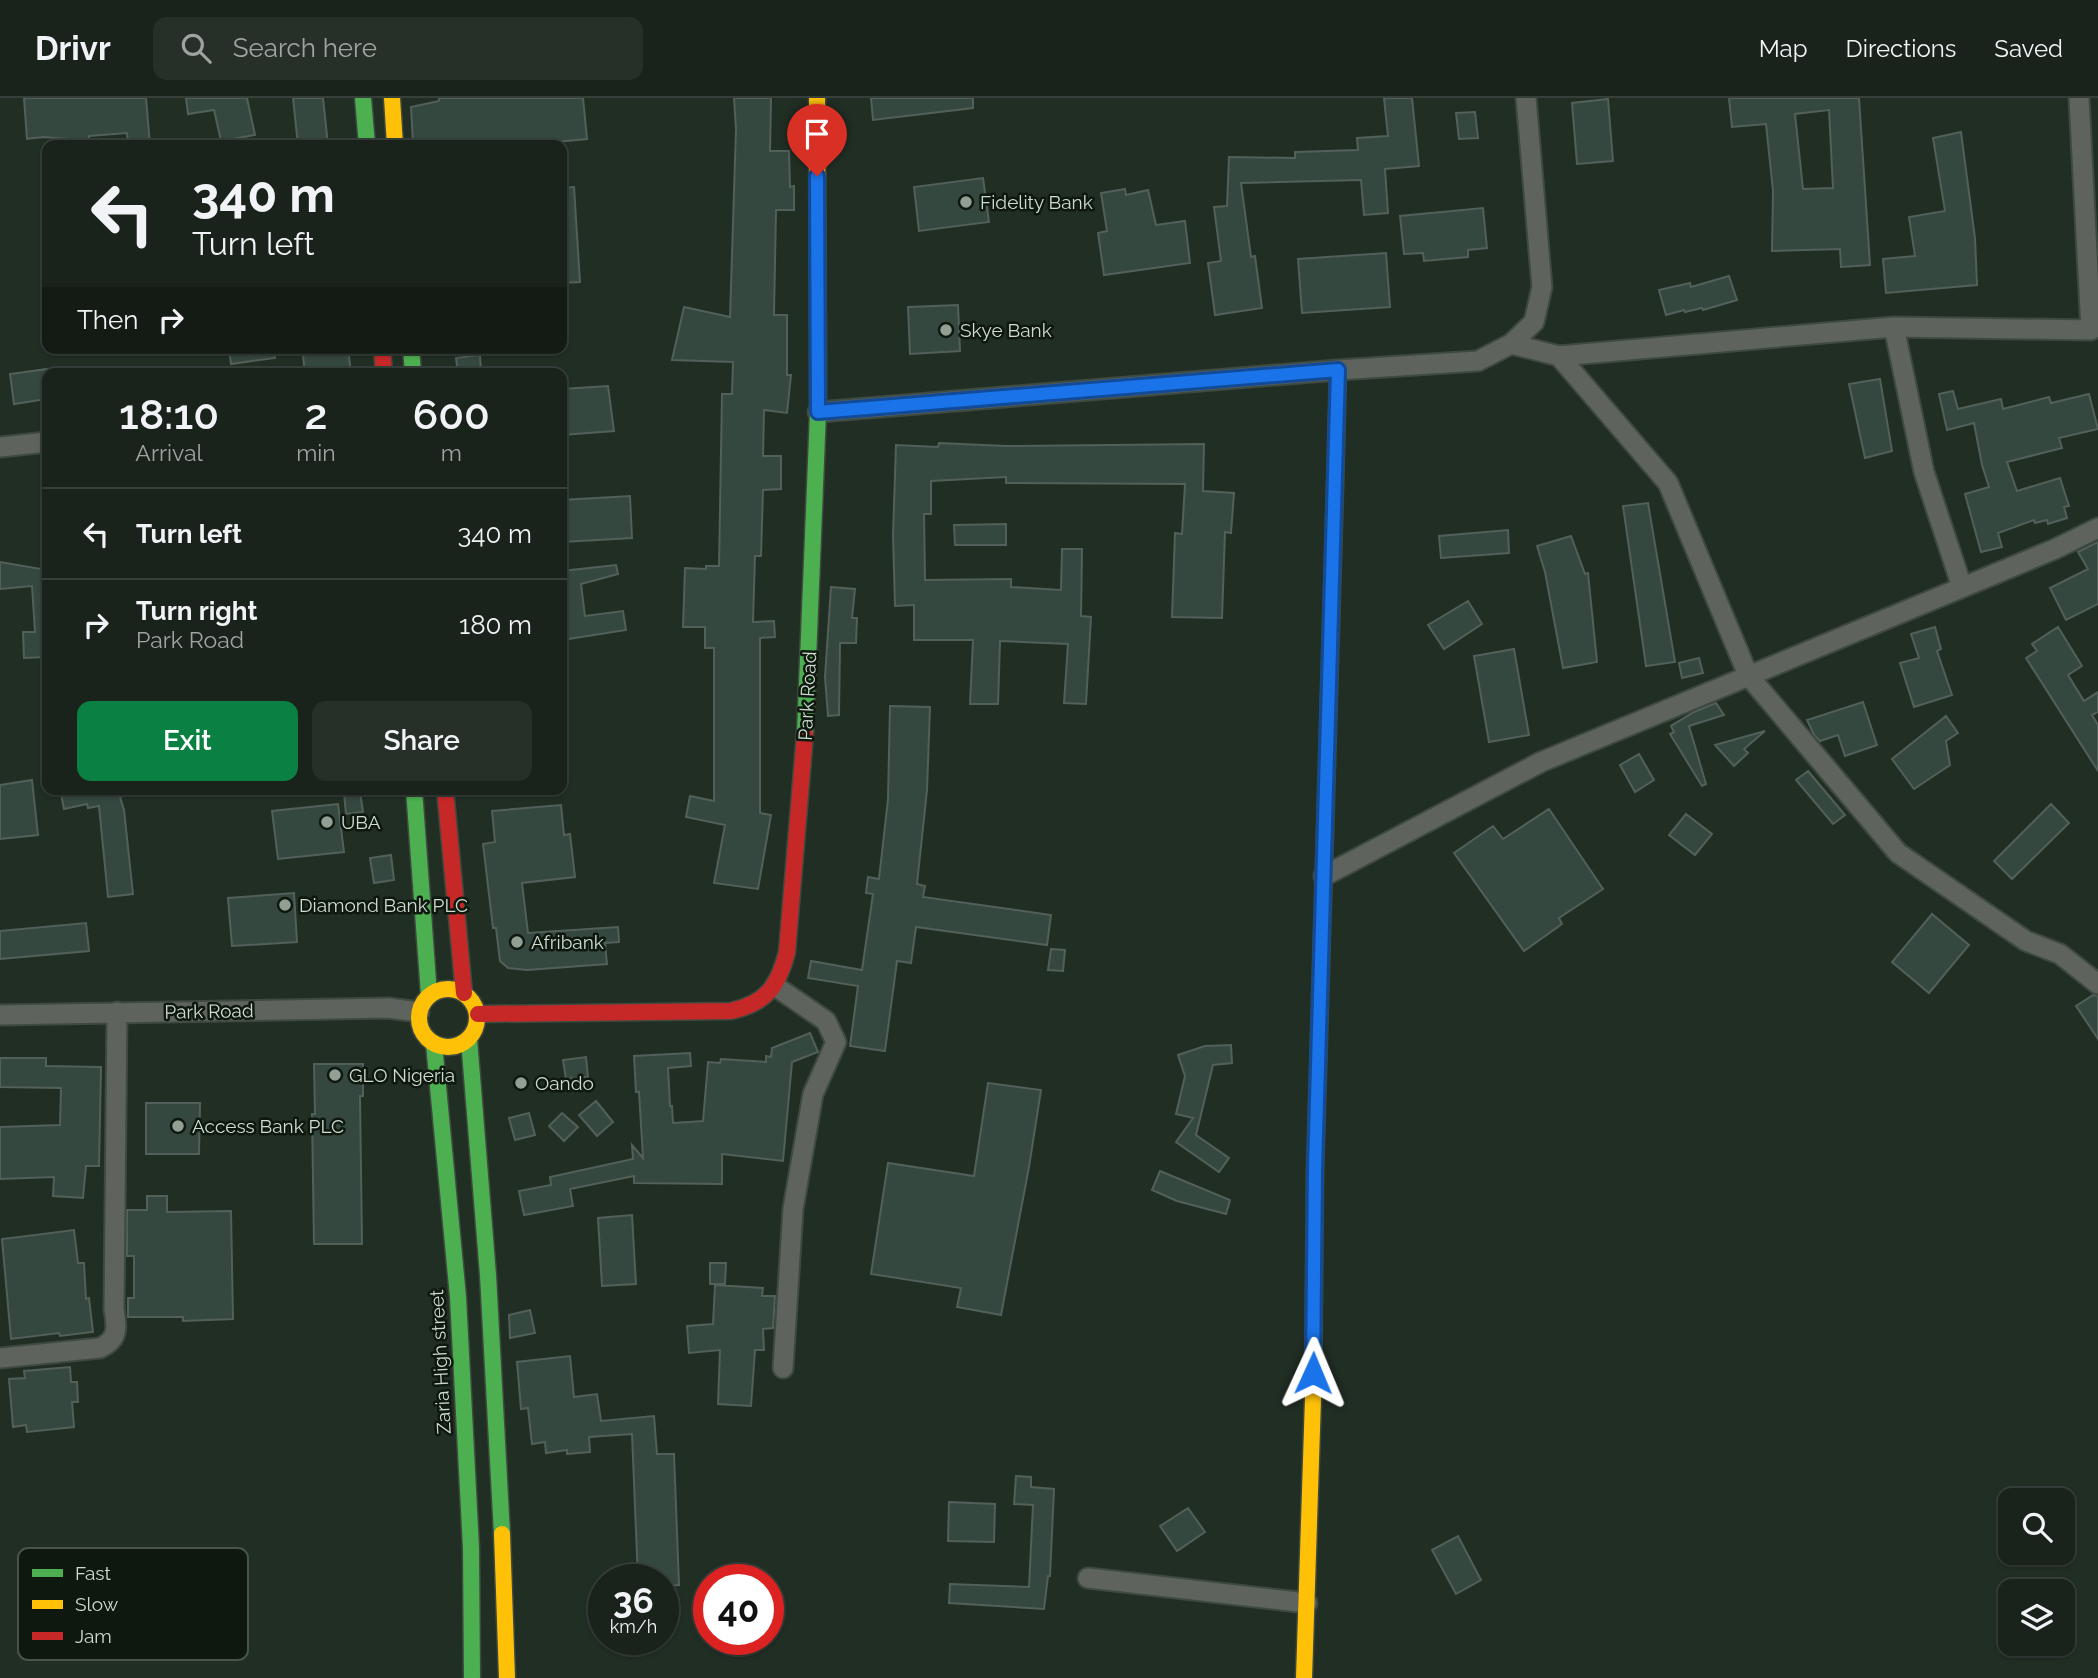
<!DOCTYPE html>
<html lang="en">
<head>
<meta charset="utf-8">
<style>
  body { margin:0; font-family:Raleway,sans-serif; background:#262f28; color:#f1f3f6; height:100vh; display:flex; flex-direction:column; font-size:26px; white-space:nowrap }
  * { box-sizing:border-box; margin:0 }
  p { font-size:23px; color:#9fa4a3 }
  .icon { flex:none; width:38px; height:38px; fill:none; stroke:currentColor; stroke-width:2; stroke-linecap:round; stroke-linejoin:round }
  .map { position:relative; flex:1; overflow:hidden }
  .sheet { position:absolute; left:42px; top:270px; width:525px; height:427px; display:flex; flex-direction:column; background:#19221b; border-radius:14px; box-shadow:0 2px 5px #0004,0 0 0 2px #373f3a }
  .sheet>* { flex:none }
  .top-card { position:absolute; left:42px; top:42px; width:525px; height:214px; border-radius:14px; box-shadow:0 2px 5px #0004,0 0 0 2px #373f3a; background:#19221b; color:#f1f3f6; overflow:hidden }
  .controls { position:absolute; left:1998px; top:1390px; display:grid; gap:14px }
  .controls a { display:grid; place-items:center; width:77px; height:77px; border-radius:14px; background:#19221b; box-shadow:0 2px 5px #0004,0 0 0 2px #373f3a; font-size:35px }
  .speed { position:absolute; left:588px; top:1466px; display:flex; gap:14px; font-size:35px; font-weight:700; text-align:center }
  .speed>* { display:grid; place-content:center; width:91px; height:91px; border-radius:50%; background:#19221b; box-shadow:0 2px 5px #0004,0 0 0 2px #373f3a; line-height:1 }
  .speed small { font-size:18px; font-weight:400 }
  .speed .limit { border:10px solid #d22; background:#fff; color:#111 }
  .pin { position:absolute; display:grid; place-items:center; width:60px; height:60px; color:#fff; margin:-72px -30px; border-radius:50% 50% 50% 0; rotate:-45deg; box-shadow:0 0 7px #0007 }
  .pin .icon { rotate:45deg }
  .me { position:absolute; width:77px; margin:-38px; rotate:1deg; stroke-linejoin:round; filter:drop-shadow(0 0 5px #0008) }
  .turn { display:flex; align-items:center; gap:24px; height:147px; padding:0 35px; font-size:32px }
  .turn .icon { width:91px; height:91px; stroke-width:2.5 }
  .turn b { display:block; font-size:49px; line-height:60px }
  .then { display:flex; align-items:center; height:66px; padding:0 35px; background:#0003; gap:14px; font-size:26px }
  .eta { display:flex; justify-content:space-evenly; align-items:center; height:119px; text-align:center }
  .eta b { font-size:42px; font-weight:600; line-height:49px }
  .cta { display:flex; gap:14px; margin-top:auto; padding:14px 35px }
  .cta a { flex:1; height:80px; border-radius:14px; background:#0b8043; color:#fff; font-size:28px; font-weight:600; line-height:80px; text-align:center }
  .cta a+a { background:#262f28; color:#f1f3f6 }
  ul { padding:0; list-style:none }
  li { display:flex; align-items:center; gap:21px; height:91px; padding:0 35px; border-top:2px solid #373f3a }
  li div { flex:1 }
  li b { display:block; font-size:26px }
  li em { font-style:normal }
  header { display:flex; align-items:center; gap:42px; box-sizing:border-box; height:98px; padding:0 35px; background:#19221b; border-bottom:2px solid #373f3a }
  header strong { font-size:33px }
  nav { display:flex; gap:38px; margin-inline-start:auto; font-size:24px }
  .search { width:490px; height:63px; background:#262f28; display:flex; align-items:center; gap:18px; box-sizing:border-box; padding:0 24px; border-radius:14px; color:#9fa4a3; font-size:26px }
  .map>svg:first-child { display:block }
  .building { fill:#354840; stroke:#526059; stroke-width:2; fill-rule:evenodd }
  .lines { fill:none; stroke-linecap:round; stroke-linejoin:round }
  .street-casing { stroke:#3e4940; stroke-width:23 }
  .fast-casing { stroke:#3e4940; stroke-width:19 }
  .slow-casing { stroke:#3e4940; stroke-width:19 }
  .jam-casing { stroke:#3e4940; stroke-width:19 }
  .street { stroke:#5f635d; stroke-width:19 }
  .fast { stroke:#4caf50; stroke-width:16 }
  .slow { stroke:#ffc107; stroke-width:16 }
  .jam { stroke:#c62828; stroke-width:16 }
  .route-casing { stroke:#114b97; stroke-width:18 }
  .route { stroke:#1a73e8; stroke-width:12 }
  .poi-dot { fill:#919f94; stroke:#0e180f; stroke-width:2.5 }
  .labels { text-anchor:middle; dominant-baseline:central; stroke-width:5; stroke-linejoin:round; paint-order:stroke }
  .poi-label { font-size:19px; fill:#cedcd0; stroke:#0e180f; text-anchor:start }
  .street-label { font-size:19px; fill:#cedcd0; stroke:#0e180f }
  .key { fill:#0e180f; stroke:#485349; stroke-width:2 }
  .key-label { font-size:19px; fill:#cedcd0 }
</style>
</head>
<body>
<header>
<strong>Drivr</strong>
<div class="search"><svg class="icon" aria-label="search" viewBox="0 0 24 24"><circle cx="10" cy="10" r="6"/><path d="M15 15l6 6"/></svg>Search here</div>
<nav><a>Map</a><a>Directions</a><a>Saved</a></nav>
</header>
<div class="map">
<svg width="2098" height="1580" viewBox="0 0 2098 1580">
  <rect width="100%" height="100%" fill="#212e24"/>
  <path class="building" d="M24,0H146L150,47H128L127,35L89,38V47H68V41L43,39L27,41Z
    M186,0H247L255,37L221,43L214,12L188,16Z
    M293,0H323L328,47H298Z
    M439,0H583L587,41L522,47H425L424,44L413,46L411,9L439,3Z
    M734,0H771L770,53H789L790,89L794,88V112H776L774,217H787V277H791L787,315L764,312L763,358H781V391L763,392L761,458H755L753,524L774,523L775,539L760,540V715L771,717L758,791L714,785L725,727L686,719L690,698L714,703V550H705V529H683L685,470L706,471V468H719L722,296H732L733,264L672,262L684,209L730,219L736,31Z
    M871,0H973V10L873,22Z
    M1384,0H1412L1419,68L1385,71L1388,115L1364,117L1361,82L1241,85L1251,159L1255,158L1262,210L1215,217L1208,165L1221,163L1214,109L1227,108L1229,59L1295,60V54L1358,52L1357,40L1388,38Z
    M1729,0H1859L1870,167L1841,169L1840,151L1772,153L1773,93L1766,26L1732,29ZM1829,12L1833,90L1803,91L1795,16Z
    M1608,1L1613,63L1577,66L1572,5Z
    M1475,14L1478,40L1459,41L1456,15Z
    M1961,34L1975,140L1977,187L1886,195L1883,161L1915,158L1909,119L1945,113L1933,40Z
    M983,80L989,124L919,133L914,89Z
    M574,89L580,184L562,185V90Z
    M1125,91L1126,97L1148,92L1156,127L1185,123L1190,165L1104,177L1098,135L1107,133L1101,95Z
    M1483,110L1487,150L1468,152V159L1424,163L1423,155L1404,156L1400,118Z
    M1386,155L1390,209L1302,215L1298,161Z
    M1729,178L1737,202L1703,212L1702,210L1685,214L1684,212L1666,217L1659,192L1690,185L1691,189Z
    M958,207L960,253L910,256L908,209Z
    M229,250H274L275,260L231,266Z
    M302,250H348L351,275H305Z
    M480,257L481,275H458L456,260Z
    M47,271V301L14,306L10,276Z
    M1880,281L1892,353L1865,360L1849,286Z
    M608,288L614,333L562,337V291Z
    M1953,293L1958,311L2001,301L2003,311L2049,299L2051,305L2089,296L2098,331L2059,340L2062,350L2007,364L2017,393L2060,380L2069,408L2064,409L2067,420L2048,426L2047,422L2035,425L2034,422L1998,435L2002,449L1981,454L1965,396L1989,389L1982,367L1974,325L1947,332L1939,296Z
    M939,345L1006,348L1204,346L1203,393L1234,395L1231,435L1225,434L1222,520L1172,519L1175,435L1182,436L1185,386L1006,385V379L931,383V416H924L925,482L1011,481V489L1061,492L1062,451H1082L1081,518L1091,519L1086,606L1064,605L1068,546L1000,543L998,606H970L973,542H914V507L895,508L893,437L896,347L938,349Z
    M630,398L632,440L563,444L562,402Z
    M1648,405L1675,564L1646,568L1623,408Z
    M1006,426V447H955L954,427Z
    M1508,432L1509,455L1441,460L1439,438Z
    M1571,438L1585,476L1588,475L1597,564L1563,570L1545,474L1537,448Z
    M2098,444V506L2066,522L2050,490L2088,471L2078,454Z
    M0,464L47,472V559L24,560L23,534H35L32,488L0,491Z
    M616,467L618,476L581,486L585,518L623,513L626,532L562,542V473Z
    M831,489L855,491L852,520H857L856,545H840L839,617L828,618L825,579Z
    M1468,503L1482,526L1444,551L1428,527Z
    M1935,529L1941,551L1937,553L1952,597L1914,609L1900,565L1919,560L1911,536Z
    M2058,529L2082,568L2068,577L2084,603L2098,594V614L2092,617L2098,627V673L2026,560L2037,553L2032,546Z
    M1514,551L1529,637L1489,644L1474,558Z
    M1699,560L1703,575L1682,580L1679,565Z
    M1863,604L1877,647L1845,658L1838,637L1820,643L1814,637L1807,622Z
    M1716,605L1724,617L1689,628L1706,686L1702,688L1670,636L1674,634L1671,628L1694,614Z
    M890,608L930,609L927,692L917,786L925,788L923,799L1051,817L1047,847L916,829L911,865L897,863L885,953L850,948L858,888L808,880L811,863L862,872L873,796L866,795L868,779L879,781L888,701Z
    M1946,618L1958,635L1946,643L1950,667L1914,691L1892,661Z
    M1765,633L1744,651L1748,655L1734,668L1715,647Z
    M1639,656L1654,682L1635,694L1620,667Z
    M1808,673L1845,717L1833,726L1796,682Z
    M32,682L38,737L0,741V687Z
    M60,691H123L124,698L120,699L124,712L133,796L108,799L99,708L88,710L87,706L64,711Z
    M360,693L363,714L346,716L344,695Z
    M338,706L344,754L278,761L272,713Z
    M2051,706L2069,725L2012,781L1994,763Z
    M561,707L564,737L570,736L575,779L522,785L528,835L618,829L619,844L605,845L607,866L527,872L508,870L500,863L496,830H493L483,746L495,744L492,713Z
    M1549,711L1603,791L1559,820L1562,826L1524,853L1454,755L1493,728L1503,741Z
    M1686,716L1712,736L1695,757L1669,737Z
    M391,757L394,782L374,785L370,760Z
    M294,795L297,844L232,848L228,800Z
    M1932,816L1969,847L1929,895L1892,864Z
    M86,825L89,853L0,861V833Z
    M1051,851L1065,852L1063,873L1048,872Z
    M2093,897L2098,898V941L2076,908Z
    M810,935L818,954L792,964L783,1063L722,1056V1086L634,1085V1078L570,1091L573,1108L524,1117L519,1093L551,1087L550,1079L633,1061L632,1047L643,1060L639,994H636L634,958L690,955L691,968L668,970L670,1008H672L673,1025L703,1023L708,964L720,965L721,961L766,964V958L771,959L772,950Z
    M1231,947L1232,965L1213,967L1196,1037L1229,1060L1219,1074L1176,1044L1193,1020L1176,1016L1185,978L1178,957L1205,948Z
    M586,959L588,979L566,981L563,962Z
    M0,960H46V968L101,969L99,1068H86L83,1100L53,1098L54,1079L0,1081V1029L60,1027L61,990L0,989Z
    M314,966H363V998H360L362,1146H314L312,1016H315Z
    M988,985L1041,992L1029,1069L1001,1217L957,1209L961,1190L871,1176L888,1065L974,1078Z
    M596,1003L613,1024L597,1038L579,1017Z
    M146,1005H200L199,1056H146Z
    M529,1015L535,1037L515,1042L509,1020Z
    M562,1015L578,1029L564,1043L549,1028Z
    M1160,1073L1230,1102L1226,1116L1177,1103L1152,1092Z
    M147,1098H167V1114L231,1113L233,1221L183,1223V1219H128V1200H134V1158H127V1112H147Z
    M632,1117L636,1186L602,1188L598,1120Z
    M74,1132L78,1165H84L86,1201L89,1200L93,1234L60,1238L59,1235L11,1241L2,1141Z
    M710,1165H726L725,1186H710Z
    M715,1187L763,1190L762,1198H775L773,1230L763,1231L764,1252H755L751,1308L718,1306L720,1252L689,1255L687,1228L713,1226Z
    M530,1212L535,1235L510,1240L509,1217Z
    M570,1258L574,1299L597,1296L601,1323L654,1318L657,1356H674L679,1487L663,1488V1482H638L632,1336L589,1339L590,1354L567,1356V1352L546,1355L545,1344L532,1346L528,1310L521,1311L517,1264Z
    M70,1269L71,1284H77L78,1304H72L74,1329L27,1334L26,1327L13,1329L9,1281L25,1280L24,1273Z
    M1016,1378L1031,1379V1389L1054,1391L1050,1478H1048L1044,1511L949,1505L950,1486L1029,1489L1033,1407L1014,1406Z
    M949,1404L995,1406L994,1444L948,1443Z
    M1188,1410L1205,1434L1177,1453L1160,1428Z
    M1458,1438L1481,1482L1456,1496L1432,1452Z"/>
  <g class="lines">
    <g class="street-casing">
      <path id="street" d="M1894,229L1924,374L1962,489
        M1511,246L1559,258L1894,229L2091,232L2079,0
        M1559,258L1668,385L1748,577L1898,755L2026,843L2060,856L2098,886
        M818,314L1338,272L1478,263L1511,246L1534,224L1542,189L1526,0
        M0,349L47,344
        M1324,778L1541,664L2055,451L2098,430
        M775,888L826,923L836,944L813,996L793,1111L783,1270
        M0,917L388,910L419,914
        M0,1260L100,1250C119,1241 117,1229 114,1211L117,914
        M1088,1480L1307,1505"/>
    </g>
    <g class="fast-casing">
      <path id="fast" d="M363,0L367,47
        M411,250L413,275
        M805,636L818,314V261
        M414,691L429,897
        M469,941L488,1177L502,1436
        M434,946L458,1199L471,1450L472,1580
        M1315,1074L1325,733"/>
    </g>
    <g class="slow-casing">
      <path id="slow" d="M392,0L395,47
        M817,0L818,261
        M1335,389L1338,272
        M419 920a29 29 0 1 1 58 0a29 29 0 1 1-58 0Z
        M502,1436L507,1580
        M1304,1580L1313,1300L1315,1074"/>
    </g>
    <g class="jam-casing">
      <path id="jam" d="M382,250L384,275
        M445,691L464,895
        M1325,733L1335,389
        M478,916L731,913C766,905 778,889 787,854L805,636"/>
    </g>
    <use href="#street" class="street"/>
    <use href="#fast" class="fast"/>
    <use href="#slow" class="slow"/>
    <use href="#jam" class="jam"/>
  </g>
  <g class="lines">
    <g class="route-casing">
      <path id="route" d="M817,78L818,314L1338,272L1315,1072L1313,1275"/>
    </g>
    <use href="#route" class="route"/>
  </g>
  <g class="poi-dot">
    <circle cx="966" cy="104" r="7"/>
    <circle cx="946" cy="232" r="7"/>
    <circle cx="327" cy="724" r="7"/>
    <circle cx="285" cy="807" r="7"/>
    <circle cx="517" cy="844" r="7"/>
    <circle cx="335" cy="977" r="7"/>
    <circle cx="521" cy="985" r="7"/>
    <circle cx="178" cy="1028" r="7"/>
  </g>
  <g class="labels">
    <g class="poi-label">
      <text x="980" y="104">Fidelity Bank</text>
      <text x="960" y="232">Skye Bank</text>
      <text x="341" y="724">UBA</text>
      <text x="299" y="807">Diamond Bank PLC</text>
      <text x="531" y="844">Afribank</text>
      <text x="349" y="977">GLO Nigeria</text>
      <text x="535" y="985">Oando</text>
      <text x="192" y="1028">Access Bank PLC</text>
    </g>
    <g class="street-label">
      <text transform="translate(807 598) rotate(-87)">Park Road</text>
      <text transform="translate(209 913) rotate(-1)">Park Road</text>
      <text transform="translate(440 1264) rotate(-93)">Zaria High street</text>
    </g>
  </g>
  <rect x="18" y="1450" width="230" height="112" rx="10" class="key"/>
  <rect x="32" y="1471" width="31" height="8" fill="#4caf50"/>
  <rect x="32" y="1502" width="31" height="9" fill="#ffc107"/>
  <rect x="32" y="1534" width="31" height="8" fill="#c62828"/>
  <g class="key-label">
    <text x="75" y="1482">Fast</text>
    <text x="75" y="1513">Slow</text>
    <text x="75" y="1545">Jam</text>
  </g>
</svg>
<div class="controls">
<a><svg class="icon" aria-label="search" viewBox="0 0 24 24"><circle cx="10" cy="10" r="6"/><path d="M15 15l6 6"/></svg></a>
<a><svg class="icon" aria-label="layers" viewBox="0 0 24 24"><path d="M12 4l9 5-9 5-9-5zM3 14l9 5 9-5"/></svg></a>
</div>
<div class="speed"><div>36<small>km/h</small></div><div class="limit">40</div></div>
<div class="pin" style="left:817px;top:78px;background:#d93025"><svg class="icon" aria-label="arrive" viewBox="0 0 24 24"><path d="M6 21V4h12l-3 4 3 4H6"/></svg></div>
<svg class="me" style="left:1313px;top:1275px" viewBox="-20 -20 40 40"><path d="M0-17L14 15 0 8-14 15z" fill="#1a73e8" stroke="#fff" stroke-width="4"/></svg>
<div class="top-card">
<div class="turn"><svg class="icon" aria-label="left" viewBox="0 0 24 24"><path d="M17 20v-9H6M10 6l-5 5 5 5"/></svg><div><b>340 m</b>Turn left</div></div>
<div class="then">Then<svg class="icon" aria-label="right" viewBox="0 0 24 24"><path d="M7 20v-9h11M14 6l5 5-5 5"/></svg></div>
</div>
<section class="sheet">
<div class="eta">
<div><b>18:10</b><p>Arrival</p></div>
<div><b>2</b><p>min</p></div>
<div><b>600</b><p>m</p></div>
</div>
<ul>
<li><svg class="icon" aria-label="left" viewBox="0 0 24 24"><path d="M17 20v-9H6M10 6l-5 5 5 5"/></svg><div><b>Turn left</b></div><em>340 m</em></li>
<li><svg class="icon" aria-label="right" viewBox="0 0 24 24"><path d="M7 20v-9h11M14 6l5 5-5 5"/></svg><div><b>Turn right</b><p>Park Road</p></div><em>180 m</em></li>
</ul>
<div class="cta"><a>Exit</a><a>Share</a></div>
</section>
</div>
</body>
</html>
